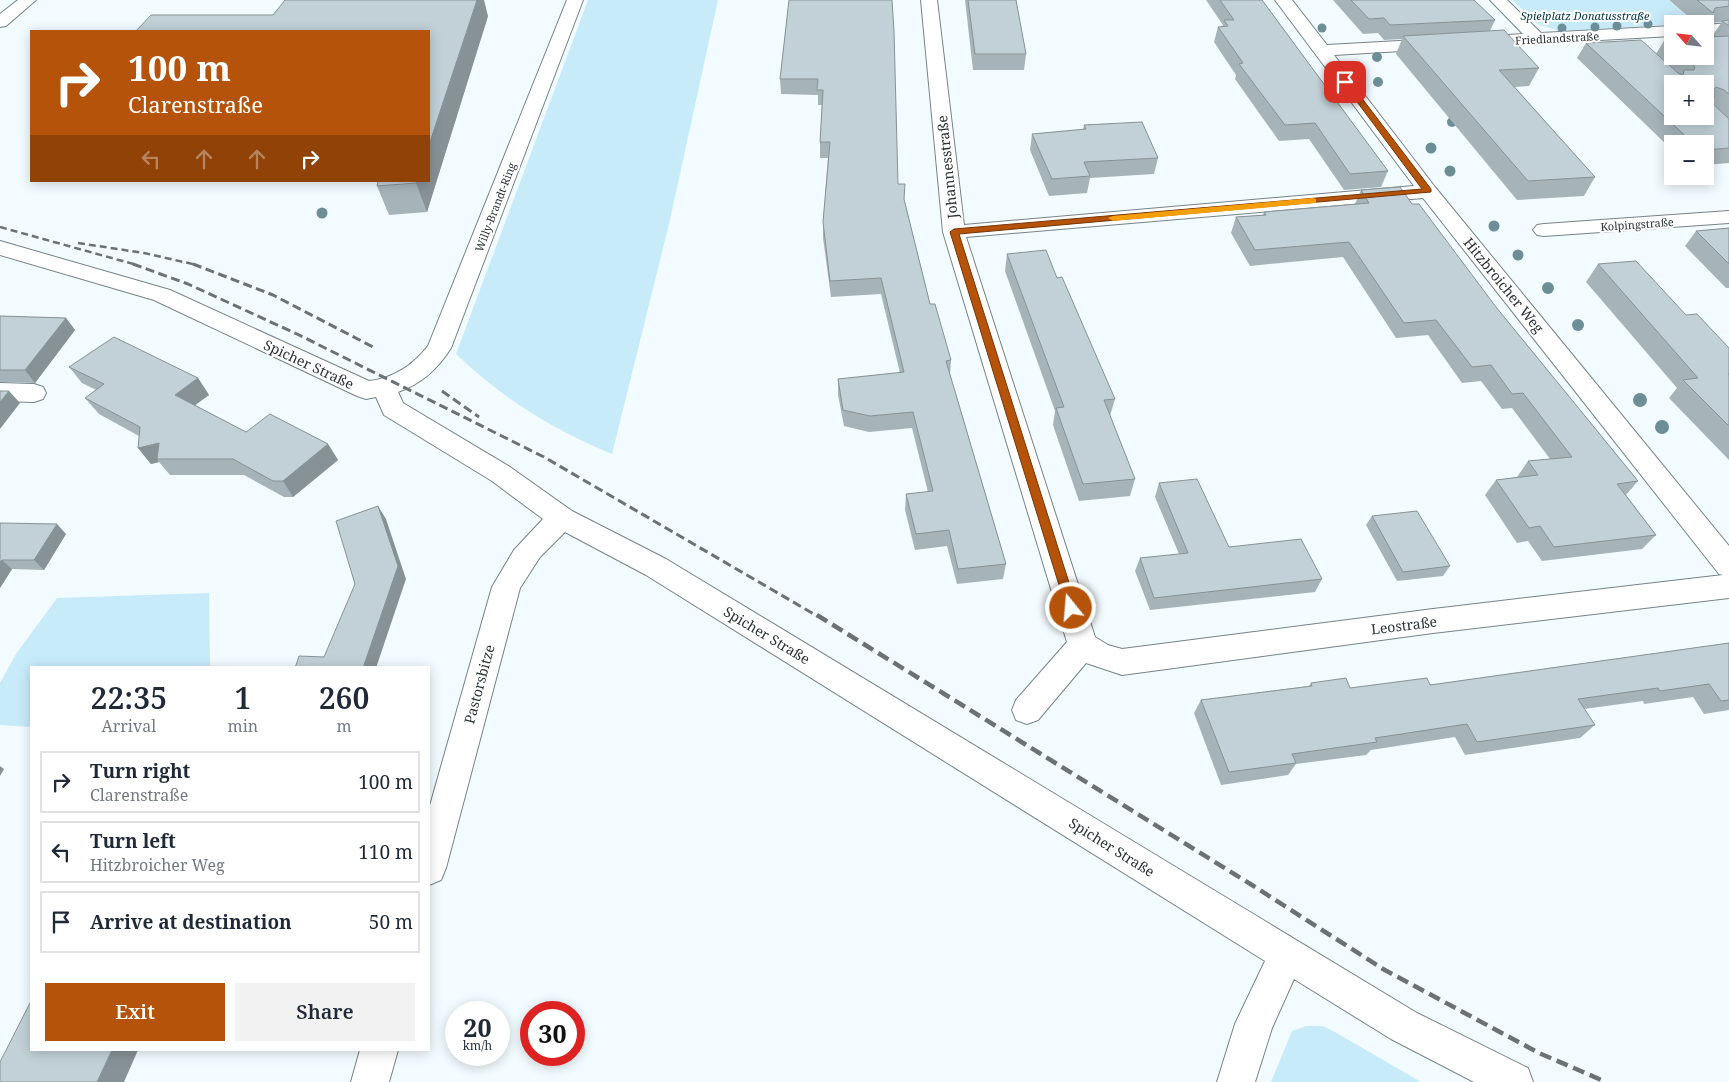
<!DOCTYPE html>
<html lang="en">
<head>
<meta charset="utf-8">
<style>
  body { margin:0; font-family:"Noto Serif",serif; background:#f2f2f3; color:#1f2937; height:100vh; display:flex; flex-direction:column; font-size:19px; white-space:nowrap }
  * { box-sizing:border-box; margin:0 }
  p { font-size:16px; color:#747a83 }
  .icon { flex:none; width:28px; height:28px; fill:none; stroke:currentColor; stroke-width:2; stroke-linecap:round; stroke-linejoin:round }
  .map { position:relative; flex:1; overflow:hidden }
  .sheet { position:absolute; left:30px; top:666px; width:400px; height:385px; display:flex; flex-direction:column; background:#fff; border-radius:0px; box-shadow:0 2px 12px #0003 }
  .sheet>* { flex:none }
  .banner { position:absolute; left:30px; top:30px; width:400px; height:152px; border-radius:0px; box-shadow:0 2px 12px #0003; background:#b45309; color:#fff; overflow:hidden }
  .needle { width:32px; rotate:297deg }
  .fabs { position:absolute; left:1664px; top:15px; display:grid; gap:10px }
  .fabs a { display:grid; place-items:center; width:50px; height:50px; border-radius:0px; background:#fff; box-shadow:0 2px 12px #0003; font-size:25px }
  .speed { position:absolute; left:445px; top:1001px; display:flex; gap:10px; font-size:25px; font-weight:700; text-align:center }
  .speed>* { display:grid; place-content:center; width:65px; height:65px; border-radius:50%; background:#fff; box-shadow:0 2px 12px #0003; line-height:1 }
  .speed small { font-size:12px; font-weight:400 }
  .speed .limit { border:8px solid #d22; background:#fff; color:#111 }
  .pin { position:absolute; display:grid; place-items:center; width:42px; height:42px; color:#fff; margin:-21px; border-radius:10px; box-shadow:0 2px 8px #0006 }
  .me { position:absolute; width:55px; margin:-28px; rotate:343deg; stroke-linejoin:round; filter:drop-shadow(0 0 4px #0008) }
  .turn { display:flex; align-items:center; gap:18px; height:105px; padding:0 15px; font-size:22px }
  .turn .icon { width:65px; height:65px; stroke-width:2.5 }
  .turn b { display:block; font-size:35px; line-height:42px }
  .lanes { display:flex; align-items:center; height:48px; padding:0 15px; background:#0003; justify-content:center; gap:25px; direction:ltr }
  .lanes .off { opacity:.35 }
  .eta { display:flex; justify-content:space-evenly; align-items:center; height:85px; text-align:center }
  .eta b { font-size:30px; font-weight:600; line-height:35px }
  .action { display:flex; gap:10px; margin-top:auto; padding:10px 15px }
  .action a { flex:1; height:58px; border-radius:0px; background:#b45309; color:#fff; font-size:20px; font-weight:600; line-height:58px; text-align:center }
  .action a+a { background:#f2f2f3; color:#1f2937 }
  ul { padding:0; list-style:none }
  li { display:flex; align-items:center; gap:15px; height:62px; margin:0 10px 8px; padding:0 5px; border:2px solid #e0e1e3; border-radius:0px }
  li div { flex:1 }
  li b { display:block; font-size:19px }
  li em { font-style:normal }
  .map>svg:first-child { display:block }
  .green { fill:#c8ebfa }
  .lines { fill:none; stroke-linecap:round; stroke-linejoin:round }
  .minor-casing { stroke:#758389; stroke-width:2 }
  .minor { fill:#fff; fill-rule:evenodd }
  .rail-far2 { stroke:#6b7274; stroke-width:2.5; stroke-dasharray:7 4; stroke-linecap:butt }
  .rail-far1 { stroke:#6b7274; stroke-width:3; stroke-dasharray:9 4.5; stroke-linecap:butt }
  .rail { stroke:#6b7274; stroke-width:4.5; stroke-dasharray:12 6; stroke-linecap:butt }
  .tree { fill:#6d8d97 }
  .wall { fill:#a6b4b9 }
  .shaded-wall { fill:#879296 }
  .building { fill:#c1d1d7; stroke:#879296; fill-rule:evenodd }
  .route { fill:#b45309; stroke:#753606 }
  .slow { fill:#f59e0b }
  .labels { text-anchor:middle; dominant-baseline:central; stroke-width:4; stroke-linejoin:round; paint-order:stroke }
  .far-park-label { font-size:11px; font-style:italic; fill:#013342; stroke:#fff }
  .far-street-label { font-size:11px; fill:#2c3234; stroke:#fff }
  .street-label { font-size:14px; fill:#2c3234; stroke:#fff }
</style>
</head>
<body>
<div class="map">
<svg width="1729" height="1082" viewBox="0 0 1729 1082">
  <rect width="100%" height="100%" fill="#f2fbff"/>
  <path class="green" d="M588,0H718L669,224L612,454C550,428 506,401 456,354Z
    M1512,0H1668L1696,23L1559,31L1537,24Z
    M209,593L210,667L31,668V727L0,725V683L16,654L57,598Z
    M1306,1026H1323L1335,1032L1421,1082H1271L1292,1031Z"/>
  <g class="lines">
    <g class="minor-casing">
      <path id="minor" d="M18,0H36L6,26L0,27V14Z
        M567,0H583L451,348C438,369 421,384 398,392L403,403L510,467L572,511L666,559L1417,1013L1528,1068L1533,1082H1474L1391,1039L1294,979L1272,1028L1255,1082H1217L1235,1024L1265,961L646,575L565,532L540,557L520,588L446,868L441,880L429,885V809L492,587L514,550L543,519L492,481L384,415L376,397L366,399L357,396L154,300L0,255V241L170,290L369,381C394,378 413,365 428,346Z
        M921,0H937L964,225L1414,186L1275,0H1292L1327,45L1435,39L1441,40L1444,44L1441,48L1435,49L1334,55L1435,187L1729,546V598L1433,633L1122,675L1086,663L1038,720L1027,724L1016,720L1012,710L1016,700L1067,642L943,232ZM1423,198L1719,574L1723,575L1433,609L1122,649L1108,645L1095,637L966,237Z
        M1490,0H1507L1541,33L1672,26V36L1476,47L1470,46L1467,42L1470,38L1476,37L1523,34Z
        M1729,23V33L1705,35V25Z
        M1729,211V223L1544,236L1537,235L1533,230L1537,225L1544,224Z
        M0,383L34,384L43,387L46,393L43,399L34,402L0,401Z
        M360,1050H398L389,1082H351Z"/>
    </g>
    <use href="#minor" class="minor"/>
    <path class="rail-far2" d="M0,227L137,265
      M78,243L144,253L197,265"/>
    <path class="rail-far1" d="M133,264L188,284L297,334L544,457L819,617
      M193,264L273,295L375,348
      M442,391L479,417"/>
    <path class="rail" d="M817,615L1252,885L1383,969L1539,1053L1606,1082"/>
  </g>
  <g class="tree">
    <circle cx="1648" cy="24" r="4.5"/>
    <circle cx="1617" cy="26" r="4.5"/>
    <circle cx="1595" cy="27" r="4.5"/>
    <circle cx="1322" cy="28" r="4.5"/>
    <circle cx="1562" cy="28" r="4.5"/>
    <circle cx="1377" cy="57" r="5"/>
    <circle cx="1378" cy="82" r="5"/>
    <circle cx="1452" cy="122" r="5"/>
    <circle cx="1431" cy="148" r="5.5"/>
    <circle cx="1450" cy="171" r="5.5"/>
    <circle cx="322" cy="213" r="5.5"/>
    <circle cx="1494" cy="226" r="5.5"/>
    <circle cx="1518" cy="255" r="5.5"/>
    <circle cx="1548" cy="288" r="6"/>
    <circle cx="1578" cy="325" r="6"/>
    <circle cx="1640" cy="400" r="7"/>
    <circle cx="1662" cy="427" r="7"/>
  </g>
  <path class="wall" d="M789,0L898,184L904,199L930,304L951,360L950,374L1006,564L1003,579L957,584L947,546L915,550L905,510L906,494L928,492L912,428L869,432L844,426L838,395V379L900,373L881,294L831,297L823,238V222L828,158H820V142L822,105H818V95L781,94L780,79Z
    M965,0H1016L1026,54L1024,70H973Z
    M1206,0H1262L1388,171L1381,187L1344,190L1309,139L1279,141L1235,79L1236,75L1214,42L1218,27H1222L1223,25Z
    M1333,0H1474L1495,20L1490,31L1539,68L1529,86L1515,87L1595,177L1584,196L1517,200L1396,54L1402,39L1384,40L1378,33L1363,34Z
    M1669,0H1729V163L1705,165V144H1672V150L1577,58L1586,43L1656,54L1665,39L1672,38V56H1705L1712,36L1722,22L1707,23L1705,26V24H1697Z
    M488,16L427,212L389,215L377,186Z
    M1084,125L1158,158L1154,174L1090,178L1087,193L1049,196L1030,150L1032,134L1083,130Z
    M1361,190L1412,204L1638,481L1626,495L1656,535L1642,549L1542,561L1528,541L1517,543L1485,495L1496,480L1518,477H1517L1528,461L1550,459L1512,408L1502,409L1481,381L1462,383L1428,335L1396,338L1343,257L1250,266L1231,233L1236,217L1263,215L1264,212L1355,204Z
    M1729,228V288H1726L1685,246L1696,231Z
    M1007,254L1057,278L1115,399L1110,416L1135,479L1130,496L1079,501L1053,425L1055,411L1005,271Z
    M1598,264L1686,315L1729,348V460L1669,398L1677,388L1586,282Z
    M0,316L66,318L75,330L35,383L0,382Z
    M69,367L198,378L209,395L195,405L246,432L328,444L338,460L293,497H284L244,475H170L159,462L151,464L138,448L139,436L99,414L85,398L96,390L82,383Z
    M1159,483L1229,547L1322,579L1315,592L1150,610L1135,571L1140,558L1179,554L1155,497Z
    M1372,516L1450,566L1443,576L1397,581L1366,525Z
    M0,523L66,534L44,570L12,569L0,588Z
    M1729,643V710L1704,714L1693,697L1644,704L1643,701L1584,709L1595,725L1580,738L1465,755L1455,737L1371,750L1366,755L1296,764L1288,775L1221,785L1194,713L1201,700L1309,686L1311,683L1350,688L1430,685Z"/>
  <path class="shaded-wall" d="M477,0H484L488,16L427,212L416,183L417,181H429V145Z
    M66,318L75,330L35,383L25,370Z
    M198,378L209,395L187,411L175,395Z
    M9,391L20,403L0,429V402Z
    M159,443L157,459L159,462L151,464L138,448Z
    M328,444L338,460L293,497L283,481Z
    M378,506L386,519L406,579L376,668H363Z
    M57,524L66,534L44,570L34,560Z
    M2,560L12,569L0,588V562Z
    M0,766L4,769L0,776Z
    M112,1050H138L124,1082H97Z"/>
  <path class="building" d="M285,0H477L429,145V31H136L151,15H273Z
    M789,0H892L894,31L898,184H905L904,199L930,304H935L951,360L946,361L1006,564L958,569L949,530L916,534L906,494L933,491L913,412L870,416L843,410L838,379L904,372L881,278L830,281L823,222L830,142H820L823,90H817L818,79H780Z
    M968,0H1016L1026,54H975Z
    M1220,0H1262L1388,171L1350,174L1315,123L1285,125L1239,64L1243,63L1218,27L1228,26L1224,20H1234Z
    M1351,0H1474L1495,20L1390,25L1384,18L1369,19Z
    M1697,0H1729V6L1715,8L1713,13Z
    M1729,20V26L1722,21Z
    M1504,30L1539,68L1499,70L1595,177L1528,181L1403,36Z
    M1729,36V94L1724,90L1716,87L1714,89V98L1709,100L1729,119V148L1705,150V144H1694L1586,43L1641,40L1678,73L1683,75L1684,70H1694L1695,67L1684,56H1705V37ZM1672,84H1705V116H1672Z
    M1672,38V46L1665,39Z
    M1142,122L1158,158L1084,162L1090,176L1052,179L1032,134L1086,129L1084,125Z
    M378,181H417L416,183L377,186Z
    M1400,187L1412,204H1419L1496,307L1638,481L1617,484L1656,535L1554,547L1540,526L1529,528L1496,480L1538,475L1528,461L1572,457L1523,393L1512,394L1491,365L1472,367L1436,320L1404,323L1349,242L1255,250L1236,217L1266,215L1264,212L1369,203L1361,190Z
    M1729,228V264L1696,231Z
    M1046,250L1057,278L1062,277L1115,399L1104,400L1135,479L1083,484L1056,408L1064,407L1007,254Z
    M1636,261L1686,315L1697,314L1729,348V374H1728L1729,375V426L1683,380L1698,378L1598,264Z
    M0,316L66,318L25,370H0Z
    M114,337L198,378L175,395L246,432L270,414L328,444L283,481H273L233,459H157L159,443L138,448L140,427L85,398L104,384L69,367Z
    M0,391H9L0,402Z
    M1197,479L1229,547L1301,539L1322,579L1154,598L1140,558L1188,553L1159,483Z
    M378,506L398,566L363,668H295L299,656L324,657L355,584L336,521Z
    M1417,511L1450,566L1403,572L1372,516Z
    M0,523L57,524L34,560H2L0,562Z
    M1729,643V700L1721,701L1709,684L1660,691L1658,688L1578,699L1595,725L1477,742L1467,724L1375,738L1377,742L1292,754L1296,763L1229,772L1201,700L1312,686L1311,683L1346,678L1350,688L1427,678L1430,685Z
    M31,1001V1050H112L97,1082H0V1062Z"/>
  <path class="route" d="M1343,80H1348L1431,189V192L959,234L1077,608L1075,611H1067L950,232L954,229L1422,189L1343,83Z"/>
  <path class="slow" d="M1313,198L1316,199V203L1113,221L1108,218L1113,216Z"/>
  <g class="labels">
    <g class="far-park-label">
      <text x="1585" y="15">Spielplatz Donatusstraße</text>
    </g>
    <g class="far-street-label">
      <text transform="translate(1557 38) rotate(-3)">Friedlandstraße</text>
      <text transform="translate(495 207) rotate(-69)">Willy-Brandt-Ring</text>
      <text transform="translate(1637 224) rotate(-4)">Kolpingstraße</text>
    </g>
    <g class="street-label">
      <text transform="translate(947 167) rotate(-96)">Johannesstraße</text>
      <text transform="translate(1504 285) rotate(51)">Hitzbroicher Weg</text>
      <text transform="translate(309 364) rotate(25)">Spicher Straße</text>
      <text transform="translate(1404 625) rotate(-7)">Leostraße</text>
      <text transform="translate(767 635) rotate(31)">Spicher Straße</text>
      <text transform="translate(479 684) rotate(-75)">Pastorsbitze</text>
      <text transform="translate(1112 847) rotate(32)">Spicher Straße</text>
    </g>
  </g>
</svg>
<div class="fabs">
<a><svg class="needle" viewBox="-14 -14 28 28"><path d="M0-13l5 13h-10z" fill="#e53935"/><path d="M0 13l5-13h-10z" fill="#747a83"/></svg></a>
<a>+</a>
<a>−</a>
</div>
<div class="speed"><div>20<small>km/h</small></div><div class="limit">30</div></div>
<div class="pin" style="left:1345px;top:82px;background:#d93025"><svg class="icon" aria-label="arrive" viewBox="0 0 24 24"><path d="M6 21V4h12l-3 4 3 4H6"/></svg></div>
<svg class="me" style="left:1071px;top:608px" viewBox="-20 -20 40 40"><circle r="17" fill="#b45309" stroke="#fff" stroke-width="3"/><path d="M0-11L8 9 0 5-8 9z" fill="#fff"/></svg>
<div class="banner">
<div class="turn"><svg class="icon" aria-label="right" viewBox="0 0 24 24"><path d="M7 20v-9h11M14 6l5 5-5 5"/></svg><div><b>100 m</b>Clarenstraße</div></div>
<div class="lanes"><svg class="icon off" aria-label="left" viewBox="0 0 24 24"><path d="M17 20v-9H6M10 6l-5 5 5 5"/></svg><svg class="icon off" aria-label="ahead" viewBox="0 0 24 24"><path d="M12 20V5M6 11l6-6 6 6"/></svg><svg class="icon off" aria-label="ahead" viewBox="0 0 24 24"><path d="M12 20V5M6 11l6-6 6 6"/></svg><svg class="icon" aria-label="right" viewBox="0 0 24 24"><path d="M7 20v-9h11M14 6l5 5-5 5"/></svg></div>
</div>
<section class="sheet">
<div class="eta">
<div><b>22:35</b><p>Arrival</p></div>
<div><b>1</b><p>min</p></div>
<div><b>260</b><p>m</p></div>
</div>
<ul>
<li><svg class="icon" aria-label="right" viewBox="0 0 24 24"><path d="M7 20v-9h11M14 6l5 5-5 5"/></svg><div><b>Turn right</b><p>Clarenstraße</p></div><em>100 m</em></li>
<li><svg class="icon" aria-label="left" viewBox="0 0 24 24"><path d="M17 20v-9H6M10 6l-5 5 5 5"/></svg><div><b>Turn left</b><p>Hitzbroicher Weg</p></div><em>110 m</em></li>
<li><svg class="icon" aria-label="arrive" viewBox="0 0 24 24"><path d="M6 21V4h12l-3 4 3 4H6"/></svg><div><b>Arrive at destination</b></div><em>50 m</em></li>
</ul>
<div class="action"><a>Exit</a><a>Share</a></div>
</section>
</div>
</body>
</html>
